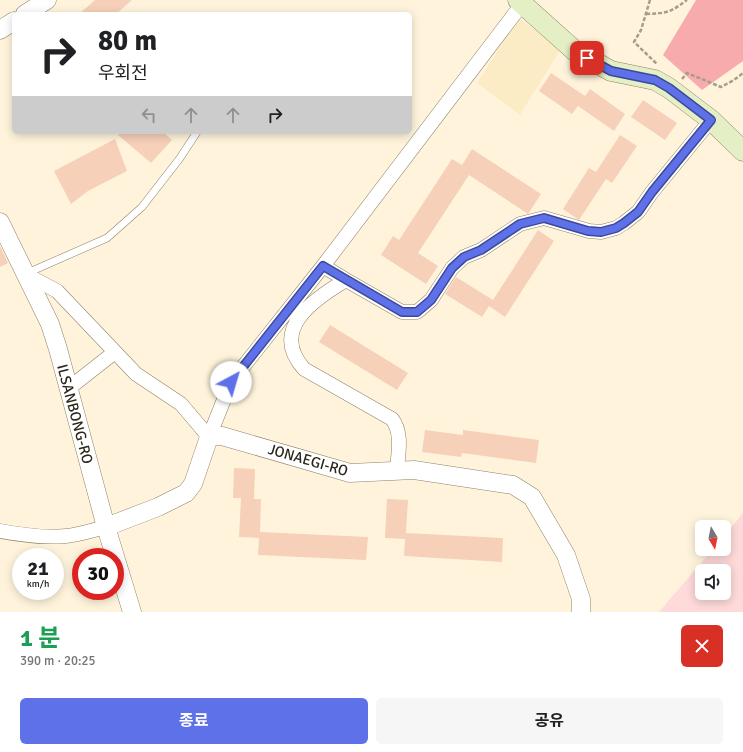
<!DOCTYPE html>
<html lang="ko">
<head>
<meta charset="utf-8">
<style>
  body { margin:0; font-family:Signika,"Noto Sans KR",sans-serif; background:#f6f6f6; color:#202124; height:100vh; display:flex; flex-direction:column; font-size:15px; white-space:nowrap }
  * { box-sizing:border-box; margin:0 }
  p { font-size:13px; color:#757577 }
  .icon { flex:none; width:22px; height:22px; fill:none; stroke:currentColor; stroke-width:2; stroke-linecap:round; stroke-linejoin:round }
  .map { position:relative; height:612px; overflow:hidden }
  .panel { display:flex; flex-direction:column; background:#fff; flex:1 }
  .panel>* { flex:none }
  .hud { position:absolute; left:12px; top:12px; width:400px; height:122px; border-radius:6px; box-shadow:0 2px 10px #0003; background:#fff; color:#202124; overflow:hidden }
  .needle { width:26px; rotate:170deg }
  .buttons { position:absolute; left:695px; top:520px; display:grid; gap:8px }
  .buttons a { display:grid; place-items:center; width:36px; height:36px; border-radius:6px; background:#fff; box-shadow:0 2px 10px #0003; font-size:20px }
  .speed { position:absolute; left:12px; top:548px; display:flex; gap:8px; font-size:20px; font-weight:700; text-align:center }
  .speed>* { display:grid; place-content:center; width:52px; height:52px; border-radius:50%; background:#fff; box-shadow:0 2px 10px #0003; line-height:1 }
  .speed small { font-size:10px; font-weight:400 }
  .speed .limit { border:6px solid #d22; background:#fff; color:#111 }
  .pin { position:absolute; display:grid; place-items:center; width:34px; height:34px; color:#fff; margin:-17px; border-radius:8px; box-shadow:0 2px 6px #0006 }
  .me { position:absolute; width:44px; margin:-22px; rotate:39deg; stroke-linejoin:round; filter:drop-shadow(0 0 3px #0008) }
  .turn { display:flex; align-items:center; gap:14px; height:84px; padding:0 20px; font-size:18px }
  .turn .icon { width:52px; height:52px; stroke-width:2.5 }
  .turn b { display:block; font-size:28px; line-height:34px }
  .lanes { display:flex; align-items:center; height:38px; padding:0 20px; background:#0003; justify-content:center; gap:20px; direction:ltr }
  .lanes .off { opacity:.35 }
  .round { display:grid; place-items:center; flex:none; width:42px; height:42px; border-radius:6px; background:#f6f6f6 }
  .head { display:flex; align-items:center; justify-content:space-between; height:68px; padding:0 20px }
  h1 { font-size:24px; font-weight:700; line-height:30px; color:#1e9e55 }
  .action { display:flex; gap:8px; margin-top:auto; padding:8px 20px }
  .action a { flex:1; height:46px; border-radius:6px; background:#5e71e8; color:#fff; font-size:16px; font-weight:700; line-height:46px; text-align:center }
  .action a+a { background:#f6f6f6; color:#202124 }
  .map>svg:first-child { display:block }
  .built { fill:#fcecc5 }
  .green { fill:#fedada; fill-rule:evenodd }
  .forest { fill:#f7abac }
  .building { fill:#f7d0b9 }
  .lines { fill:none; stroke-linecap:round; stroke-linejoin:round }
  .service-casing { stroke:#8e8266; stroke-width:8 }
  .minor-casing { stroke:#8e8266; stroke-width:15 }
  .tertiary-casing { stroke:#8e8266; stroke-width:19 }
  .secondary-casing { stroke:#8e8266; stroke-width:21 }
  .path { stroke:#a69d8a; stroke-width:2.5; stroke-dasharray:4 2; stroke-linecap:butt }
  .service { stroke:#fff; stroke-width:7 }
  .minor { stroke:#fff; stroke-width:14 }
  .tertiary { stroke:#fff; stroke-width:18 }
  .secondary { stroke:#e5efc5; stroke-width:20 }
  .route-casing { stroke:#3d4997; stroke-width:10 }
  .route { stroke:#5e71e8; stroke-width:7 }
  .labels { text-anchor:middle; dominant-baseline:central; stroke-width:3; stroke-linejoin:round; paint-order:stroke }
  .street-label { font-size:15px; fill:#2c271b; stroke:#fff }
</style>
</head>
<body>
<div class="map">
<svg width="743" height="612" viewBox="0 0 743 612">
  <rect width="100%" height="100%" fill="#fff4db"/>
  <path class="built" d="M519,18L561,49L520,115L477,83Z"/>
  <path class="green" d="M743,513V612H659L713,549H724V536ZM702,571H724V593H702Z"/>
  <path class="forest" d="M696,0H743V61L702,90L663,55Z"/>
  <path class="building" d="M95,0H132L116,14H79Z
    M551,73L585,96L590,89L625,114L614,131L578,106L572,114L539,91Z
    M643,100L677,123L665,140L631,117Z
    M121,132H163L172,140L151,163L118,135Z
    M620,135L637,146L612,183L606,179L579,220L563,209L589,168L596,172Z
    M115,139L127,171L88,191L71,204L54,171Z
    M472,149L541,194L528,214L469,175L418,253L438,266L426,284L381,255L393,236L399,240L452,159L462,165Z
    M538,230L554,241L505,317L489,306L482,317L445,294L456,277L493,300Z
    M0,246L8,263L0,267Z
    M330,325L408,373L397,390L319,342Z
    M425,430L463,435V430L539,440L536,463L462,453L461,457L422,452Z
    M234,468L255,469L254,499H261L260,532L368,537L366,560L258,555L259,538L239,537L241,498H233Z
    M387,499L408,500L406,533L503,538L502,562L404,556L405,539L385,538Z"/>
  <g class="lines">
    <g class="service-casing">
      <path id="service" d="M25,274L107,238L142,207L180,158L197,132"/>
    </g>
    <g class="minor-casing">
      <path id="minor" d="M323,266L346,280
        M25,274L57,291L136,374L181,404L209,437L231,382L323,266L522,4
        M69,388L115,352
        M397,470C398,454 403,433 392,419L304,369C269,329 314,299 346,280L402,312H417L431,300L452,268L464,257L481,250L520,224L544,218L589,231L601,232L616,228L624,223L638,212L652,192L711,120
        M0,531C21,535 44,538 66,536C79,535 93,530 106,527"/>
    </g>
    <g class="tertiary-casing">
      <path id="tertiary" d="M25,14L47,0
        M0,30L14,21
        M0,222L50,324L58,349L106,527L132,612
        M106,527L158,507L186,493L193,484L209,437L222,436L350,473L414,470L513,485L532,497L566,555L581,599V612"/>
    </g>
    <g class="secondary-casing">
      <path id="secondary" d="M518,0L575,51L611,71L655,80L669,88L711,120L743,151"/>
    </g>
    <path class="path" d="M650,0L641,30L634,42L657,64
      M646,14C668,13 669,13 687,0
      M682,79L687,73L721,87L734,80L743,73"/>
    <use href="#service" class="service"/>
    <use href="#minor" class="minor"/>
    <use href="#tertiary" class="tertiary"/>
    <use href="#secondary" class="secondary"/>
  </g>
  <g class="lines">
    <g class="route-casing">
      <path id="route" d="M231,382L323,266L402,312H417L431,300L452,268L464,257L481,250L520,224L544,218L588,231L601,232L616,228L624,223L638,212L652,192L711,120L669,88L655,80L611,71L587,58"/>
    </g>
    <use href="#route" class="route"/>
  </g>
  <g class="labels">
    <g class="street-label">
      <text transform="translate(75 414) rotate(75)">ILSANBONG-RO</text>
      <text transform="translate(308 460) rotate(16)">JONAEGI-RO</text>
    </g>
  </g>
</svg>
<div class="buttons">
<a><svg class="needle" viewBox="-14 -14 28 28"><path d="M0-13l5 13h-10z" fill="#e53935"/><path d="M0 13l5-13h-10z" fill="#757577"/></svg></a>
<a><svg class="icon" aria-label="sound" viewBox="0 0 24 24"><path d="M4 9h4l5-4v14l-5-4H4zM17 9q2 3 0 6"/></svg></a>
</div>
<div class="speed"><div>21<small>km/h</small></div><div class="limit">30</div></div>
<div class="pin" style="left:587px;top:58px;background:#d93025"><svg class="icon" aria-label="arrive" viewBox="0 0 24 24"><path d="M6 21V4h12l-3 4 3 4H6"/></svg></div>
<svg class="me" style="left:231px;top:382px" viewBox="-20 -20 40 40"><circle r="19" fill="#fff"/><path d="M0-13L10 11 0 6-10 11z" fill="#5e71e8"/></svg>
<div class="hud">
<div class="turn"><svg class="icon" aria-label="right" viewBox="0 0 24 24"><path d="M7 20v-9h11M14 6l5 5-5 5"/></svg><div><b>80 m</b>우회전</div></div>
<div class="lanes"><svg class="icon off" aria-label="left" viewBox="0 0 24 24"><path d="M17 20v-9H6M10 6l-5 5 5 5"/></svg><svg class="icon off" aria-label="ahead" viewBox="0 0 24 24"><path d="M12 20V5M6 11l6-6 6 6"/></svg><svg class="icon off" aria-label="ahead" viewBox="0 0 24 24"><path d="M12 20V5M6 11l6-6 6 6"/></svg><svg class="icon" aria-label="right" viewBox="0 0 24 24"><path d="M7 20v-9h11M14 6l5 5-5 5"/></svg></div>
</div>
</div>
<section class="panel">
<div class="head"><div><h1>1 분</h1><p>390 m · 20:25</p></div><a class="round" style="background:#d93025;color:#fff"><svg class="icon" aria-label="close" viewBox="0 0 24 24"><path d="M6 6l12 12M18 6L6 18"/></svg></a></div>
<div class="action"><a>종료</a><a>공유</a></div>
</section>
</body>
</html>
